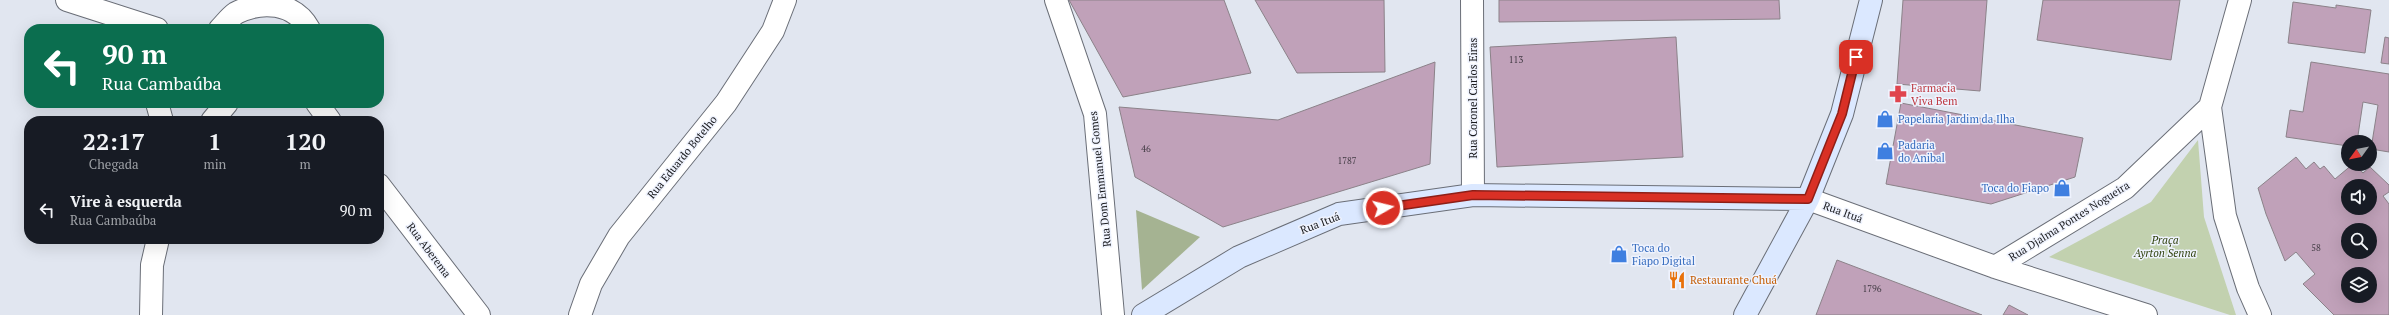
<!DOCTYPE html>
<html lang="pt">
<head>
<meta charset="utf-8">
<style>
  body { margin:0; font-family:"PT Serif",serif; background:#20242c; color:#f1f3f6; height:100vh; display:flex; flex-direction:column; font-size:15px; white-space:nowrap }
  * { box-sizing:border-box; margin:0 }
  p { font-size:13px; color:#9ea1a6 }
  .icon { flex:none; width:22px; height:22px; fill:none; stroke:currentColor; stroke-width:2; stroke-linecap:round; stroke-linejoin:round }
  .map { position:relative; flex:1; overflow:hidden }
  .sheet { position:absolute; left:24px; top:116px; width:360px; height:128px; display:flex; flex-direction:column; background:#171b24; border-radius:16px; box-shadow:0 4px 16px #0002 }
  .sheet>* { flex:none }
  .guide { position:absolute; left:24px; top:24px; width:360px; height:84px; border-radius:16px; box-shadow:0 4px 16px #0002; background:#0b6e4f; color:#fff; overflow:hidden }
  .needle { width:26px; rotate:237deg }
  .buttons { position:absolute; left:2341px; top:135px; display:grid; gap:8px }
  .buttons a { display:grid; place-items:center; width:36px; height:36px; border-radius:50%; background:#171b24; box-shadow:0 4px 16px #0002; font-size:20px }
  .pin { position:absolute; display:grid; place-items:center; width:34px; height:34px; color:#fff; margin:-17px; border-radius:8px; box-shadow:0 2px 6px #0006 }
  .me { position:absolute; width:44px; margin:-22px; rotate:82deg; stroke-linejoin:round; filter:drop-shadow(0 0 3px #0008) }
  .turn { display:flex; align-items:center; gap:14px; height:84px; padding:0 12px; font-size:18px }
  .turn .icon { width:52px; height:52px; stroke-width:2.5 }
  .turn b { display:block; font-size:28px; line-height:34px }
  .eta { display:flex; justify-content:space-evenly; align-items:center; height:68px; text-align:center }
  .eta b { font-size:24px; font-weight:700; line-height:28px }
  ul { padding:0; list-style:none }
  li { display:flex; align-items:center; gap:12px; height:52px; padding:0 12px }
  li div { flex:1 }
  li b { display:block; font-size:15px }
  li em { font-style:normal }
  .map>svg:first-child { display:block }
  .green { fill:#c2d1af }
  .forest { fill:#a5b392 }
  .building { fill:#c0a1b9; stroke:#8b8289; fill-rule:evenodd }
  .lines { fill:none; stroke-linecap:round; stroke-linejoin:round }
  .street-casing { stroke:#6a6e77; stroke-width:24 }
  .secondary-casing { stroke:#6a6e77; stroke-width:24 }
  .street { stroke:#fff; stroke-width:22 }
  .secondary { stroke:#dbe8ff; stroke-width:22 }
  .route-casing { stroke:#8d1f18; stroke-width:10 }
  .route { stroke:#d93025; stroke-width:7 }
  .labels { text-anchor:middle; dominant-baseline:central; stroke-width:3; stroke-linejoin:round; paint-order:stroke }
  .number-label { font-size:9px; fill:#433c45 }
  .health-label { font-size:11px; fill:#be3a42; stroke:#eff3fe; text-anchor:start }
  .street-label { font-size:11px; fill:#191a1e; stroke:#eff3fe }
  .shop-label { font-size:11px; fill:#366cbe; stroke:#eff3fe; text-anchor:start }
  .park-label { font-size:11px; font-style:italic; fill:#30420d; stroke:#eff3fe }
  .food-label { font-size:11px; fill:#c56008; stroke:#eff3fe; text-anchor:start }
</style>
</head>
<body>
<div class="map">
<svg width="2389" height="315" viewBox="0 0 2389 315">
  <rect width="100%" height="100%" fill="#e1e6f0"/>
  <path class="green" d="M2198,140L2204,217L2236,315H2230L2049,257L2151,202Z"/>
  <path class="forest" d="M1136,210L1200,237L1142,290Z"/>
  <path class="building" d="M1069,0H1224L1251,73L1123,97Z
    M1255,0H1384L1385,72L1297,73Z
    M1499,0H1779L1780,19L1499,22Z
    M1903,0H1987L1980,91L1897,84Z
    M2043,0H2180L2171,60L2037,40Z
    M2293,2L2336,8V5L2371,10L2365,53L2288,43Z
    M1676,37L1683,157L1497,167L1490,47Z
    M2385,37L2389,38V64L2381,63Z
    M1435,62L1430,164L1223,227L1135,177L1119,107L1278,120Z
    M2311,62L2389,74V152L2371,149L2378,105L2363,102L2357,142H2348V146L2286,137L2290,110L2303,112Z
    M1901,103L2083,138L2075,177L1991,204L1886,184Z
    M2296,157L2306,169L2314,162L2320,169L2324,166L2335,179L2353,164L2363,173L2370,167L2389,185V192L2383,196L2389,204V315H2334L2303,284L2315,274L2296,252L2285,261L2266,214L2258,188ZM2348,186H2370V208H2348ZM2348,230H2370V252H2348ZM2348,274H2370V296H2348Z
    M1837,260L1982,315H1816Z
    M2009,305L2028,315H2003Z"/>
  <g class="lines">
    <g class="street-casing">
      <path id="street" d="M67,0L157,29
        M1056,0L1095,114L1113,315
        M1472,0L1473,195
        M2240,0L2210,107L2225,216L2248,288L2260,315
        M220,29C225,24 230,17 236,13C262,0 294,2 309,29
        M157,103L162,121
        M317,103L330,121
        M212,121L227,103
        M379,185L479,315
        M1808,199L1995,267L2146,315
        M1995,267L2125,188L2210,107
        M151,315L152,265L158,239
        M580,315L591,284L619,236L726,103L773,31L785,0"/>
    </g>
    <g class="secondary-casing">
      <path id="secondary" d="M1143,315L1239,257L1339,214L1473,195L1808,199
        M1745,315L1808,199L1842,114L1871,0"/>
    </g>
    <use href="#street" class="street"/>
    <use href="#secondary" class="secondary"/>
  </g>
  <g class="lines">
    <g class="route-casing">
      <path id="route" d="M1383,208L1473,195L1808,199L1842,114L1856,57"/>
    </g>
    <use href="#route" class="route"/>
  </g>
  <defs>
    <g id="pharmacy-bare" transform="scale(1.38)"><path d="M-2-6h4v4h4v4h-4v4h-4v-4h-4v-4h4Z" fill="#e0444e" stroke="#eff3fe" stroke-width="2.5" paint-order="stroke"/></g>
    <g id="shop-bare" transform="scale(1.38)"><path d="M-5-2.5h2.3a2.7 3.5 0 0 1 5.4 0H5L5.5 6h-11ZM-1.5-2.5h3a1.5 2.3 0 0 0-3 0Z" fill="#3f7fe0" stroke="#eff3fe" stroke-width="2.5" paint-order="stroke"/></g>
    <g id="restaurant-bare" transform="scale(1.38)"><path d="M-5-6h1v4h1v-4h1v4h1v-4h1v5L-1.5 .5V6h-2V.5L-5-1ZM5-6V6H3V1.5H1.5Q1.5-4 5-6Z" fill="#e8710a" stroke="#eff3fe" stroke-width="2.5" paint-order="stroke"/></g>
  </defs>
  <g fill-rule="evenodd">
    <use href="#pharmacy-bare" x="1898" y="94"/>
    <use href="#shop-bare" x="1885" y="119"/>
    <use href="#shop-bare" x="1885" y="151"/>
    <use href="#shop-bare" x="2062" y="188"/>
    <use href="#shop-bare" x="1619" y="254"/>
    <use href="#restaurant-bare" x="1677" y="280"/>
  </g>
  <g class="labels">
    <g class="number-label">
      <text x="1516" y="60">113</text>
      <text x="1146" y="149">46</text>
      <text x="1347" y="161">1787</text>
      <text x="2316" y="248">58</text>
      <text x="1872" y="289">1796</text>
    </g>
    <g class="health-label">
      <text x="1911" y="88">Farmacia<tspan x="1911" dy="13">Viva Bem</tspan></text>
    </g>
    <g class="street-label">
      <text transform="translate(1473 98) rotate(-90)">Rua Coronel Carlos Eiras</text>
      <text transform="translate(682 157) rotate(-51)">Rua Eduardo Botelho</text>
      <text transform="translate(1100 179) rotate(-96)">Rua Dom Emmanuel Gomes</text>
      <text transform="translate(1843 212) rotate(20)">Rua Ituá</text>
      <text transform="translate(2069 221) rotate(-32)">Rua Djalma Pontes Nogueira</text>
      <text transform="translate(1320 223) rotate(-21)">Rua Ituá</text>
      <text transform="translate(429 250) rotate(53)">Rua Aberema</text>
    </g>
    <g class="shop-label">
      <text x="1898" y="119">Papelaria Jardim da Ilha</text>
      <text x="1898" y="145">Padaria<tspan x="1898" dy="13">do Anibal</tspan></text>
      <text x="2049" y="188" text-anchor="end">Toca do Fiapo</text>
      <text x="1632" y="248">Toca do<tspan x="1632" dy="13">Fiapo Digital</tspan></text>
    </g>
    <g class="park-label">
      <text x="2165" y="240">Praça<tspan x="2165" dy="13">Ayrton Senna</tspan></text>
    </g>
    <g class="food-label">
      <text x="1690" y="280">Restaurante Chuá</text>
    </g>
  </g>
</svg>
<div class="buttons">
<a><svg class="needle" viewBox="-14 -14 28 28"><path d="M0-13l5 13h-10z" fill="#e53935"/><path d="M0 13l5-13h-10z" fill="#9ea1a6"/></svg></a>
<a><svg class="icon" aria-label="sound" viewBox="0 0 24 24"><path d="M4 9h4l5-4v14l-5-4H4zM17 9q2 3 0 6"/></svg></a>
<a><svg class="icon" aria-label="search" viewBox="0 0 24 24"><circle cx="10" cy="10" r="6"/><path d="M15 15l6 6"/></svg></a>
<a><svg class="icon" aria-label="layers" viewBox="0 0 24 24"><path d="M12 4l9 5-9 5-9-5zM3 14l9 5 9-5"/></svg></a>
</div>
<div class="pin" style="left:1856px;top:57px;background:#d93025"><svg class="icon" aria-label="arrive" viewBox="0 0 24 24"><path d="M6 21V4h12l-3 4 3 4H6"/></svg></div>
<svg class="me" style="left:1383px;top:208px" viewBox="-20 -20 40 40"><circle r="17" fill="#d93025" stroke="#fff" stroke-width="3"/><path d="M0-11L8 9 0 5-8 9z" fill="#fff"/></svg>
<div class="guide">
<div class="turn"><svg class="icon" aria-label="left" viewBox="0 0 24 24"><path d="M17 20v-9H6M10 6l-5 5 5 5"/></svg><div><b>90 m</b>Rua Cambaúba</div></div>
</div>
<section class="sheet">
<div class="eta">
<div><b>22:17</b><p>Chegada</p></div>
<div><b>1</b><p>min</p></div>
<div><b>120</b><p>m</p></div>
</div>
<ul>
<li><svg class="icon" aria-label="left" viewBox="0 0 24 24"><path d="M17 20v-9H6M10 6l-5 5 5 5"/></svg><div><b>Vire à esquerda</b><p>Rua Cambaúba</p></div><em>90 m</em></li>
</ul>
</section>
</div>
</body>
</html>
